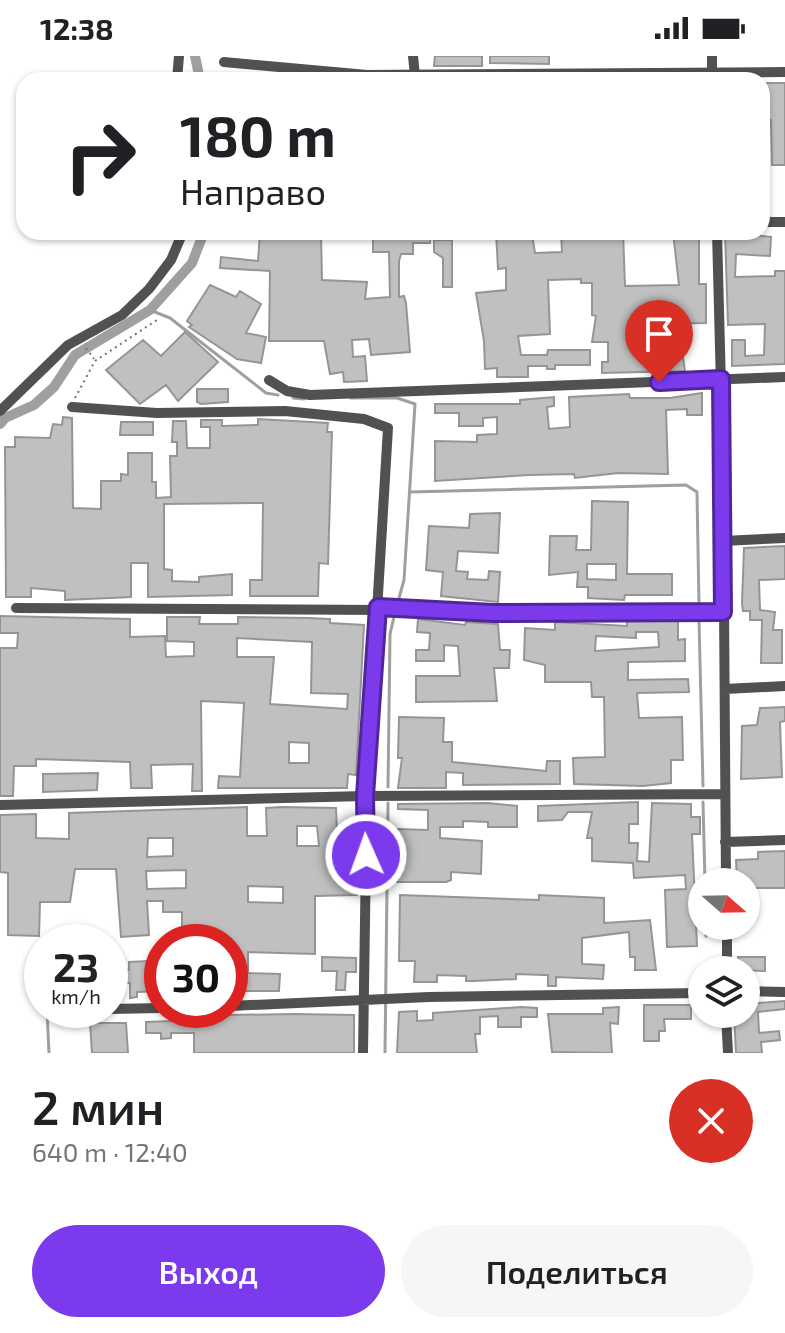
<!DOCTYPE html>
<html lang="ru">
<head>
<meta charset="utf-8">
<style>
  body { margin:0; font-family:"Exo 2",sans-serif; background:#f6f6f6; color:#202124; height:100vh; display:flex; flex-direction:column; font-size:30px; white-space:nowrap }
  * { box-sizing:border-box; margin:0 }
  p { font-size:26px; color:#757577 }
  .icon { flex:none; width:44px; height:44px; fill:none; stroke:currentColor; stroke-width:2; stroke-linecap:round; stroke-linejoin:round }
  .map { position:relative; height:997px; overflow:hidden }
  .sheet { display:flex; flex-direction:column; background:#fff; flex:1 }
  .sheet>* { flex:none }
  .guide { position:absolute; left:16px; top:16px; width:754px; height:168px; border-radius:24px; box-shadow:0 2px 6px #0004; background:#fff; color:#202124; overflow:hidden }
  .needle { width:52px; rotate:110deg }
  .fabs { position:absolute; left:688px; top:812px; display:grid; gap:16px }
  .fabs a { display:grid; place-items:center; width:72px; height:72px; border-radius:50%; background:#fff; box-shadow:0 2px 6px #0004; font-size:40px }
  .speed { position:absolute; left:24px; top:868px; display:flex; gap:16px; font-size:40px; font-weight:700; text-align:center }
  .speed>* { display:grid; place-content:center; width:104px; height:104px; border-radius:50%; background:#fff; box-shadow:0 2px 6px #0004; line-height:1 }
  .speed small { font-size:20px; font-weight:400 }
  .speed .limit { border:12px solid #d22; background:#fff; color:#111 }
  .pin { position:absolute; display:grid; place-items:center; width:68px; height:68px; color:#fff; margin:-82px -34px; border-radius:50% 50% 50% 0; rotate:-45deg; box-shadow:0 0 8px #0007 }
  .pin .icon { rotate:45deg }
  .me { position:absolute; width:88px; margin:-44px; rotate:358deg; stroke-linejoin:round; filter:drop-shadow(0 0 6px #0008) }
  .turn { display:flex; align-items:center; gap:28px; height:168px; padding:0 32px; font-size:36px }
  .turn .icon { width:104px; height:104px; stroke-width:2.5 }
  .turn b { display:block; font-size:56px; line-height:68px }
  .round { display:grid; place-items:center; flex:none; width:84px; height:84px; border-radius:42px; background:#f6f6f6 }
  .summary { display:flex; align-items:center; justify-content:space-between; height:136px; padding:0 32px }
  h1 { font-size:48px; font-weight:600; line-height:60px }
  .primary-button { display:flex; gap:16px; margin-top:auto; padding:16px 32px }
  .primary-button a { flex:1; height:92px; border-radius:48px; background:#7c3aed; color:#fff; font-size:32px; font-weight:600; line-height:92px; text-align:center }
  .primary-button a+a { background:#f6f6f6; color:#202124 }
  .status { display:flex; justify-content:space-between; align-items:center; height:56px; padding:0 40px; background:#fff; direction:ltr }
  .status svg { height:22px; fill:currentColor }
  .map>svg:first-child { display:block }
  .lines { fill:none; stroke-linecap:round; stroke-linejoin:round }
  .stream { stroke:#9f9f9f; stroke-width:3 }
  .canal { stroke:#9f9f9f; stroke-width:10 }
  .building { fill:#c0c0c0; stroke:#959595; stroke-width:2; fill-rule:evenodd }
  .path { stroke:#737373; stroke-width:2; stroke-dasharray:2 4; stroke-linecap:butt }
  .minor { stroke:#515151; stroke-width:10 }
  .route-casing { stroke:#51269a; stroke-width:20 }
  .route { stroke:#7c3aed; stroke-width:14 }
</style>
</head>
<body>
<div class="status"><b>12:38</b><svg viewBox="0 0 49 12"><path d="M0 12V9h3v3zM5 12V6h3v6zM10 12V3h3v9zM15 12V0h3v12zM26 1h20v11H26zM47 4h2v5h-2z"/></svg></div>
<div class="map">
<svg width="785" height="997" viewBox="0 0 785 997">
  <rect width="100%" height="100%" fill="#fff"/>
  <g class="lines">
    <path class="stream" d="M150,254L170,262L266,337L278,339
      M293,342L304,343
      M351,342H397L415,348L404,524L399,542
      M410,436L686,429L697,436L699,549
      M699,564L703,730
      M388,731L390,578L395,557
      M703,746L705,826
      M706,870V880
      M47,954L49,997
      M385,997L388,747"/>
    <path class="canal" d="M195,0L200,24
      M0,368L5,362L34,349L54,331L75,299L150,254L192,207L204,176"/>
  </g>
  <path class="building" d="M435,0H482V10H434Z
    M490,0H549V8L490,7Z
    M763,27H785V109H772L771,64H764Z
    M260,176L321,177L322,224L367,226L365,243L390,241L389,196H373V178H431L430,187H413V198H401L399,205V241L404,240L406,247L410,296L371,299L369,283L352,284L353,301L365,300L367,325L344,326L343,316L330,318L324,285H269L270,215L220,212L221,201L258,205Z
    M496,176L532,178L535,197L562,196L561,176H623L625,230L679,229L673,176H699V228H706V267L662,268L661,288H637L638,302L683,301L685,315L602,317V306H608V286H592L596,260L592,259V227H581V223L548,224L550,278L518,280L521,299H547L548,294H590V309H555V313H547V310H528V321H497V312L485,313L484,285L476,237L506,234V212L498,213Z
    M725,176L771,181L770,200L736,198L735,221L775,220V215H785V308L732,310V284H745V300L764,299L765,268L728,269Z
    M434,184H452V231H443V202L434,196Z
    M210,229L236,241L240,235L261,248L246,277L266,281L261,307L237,303L189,271L192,269L187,265Z
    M185,276L218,306L178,345L166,329L140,348L106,314L143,284L161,300Z
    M197,333H228V346L201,348L197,346Z
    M702,337V359H687V353L666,354L668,418L618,417L575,422L574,418L529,419L435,425V385L477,386V379L497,378V361L483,362V370H459V357H435V348H520V344L554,341V350L547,351L549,373L570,371L569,341L629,338L630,342H670Z
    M63,361L72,362L73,452L101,453V425H121V418L128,419V397H152V426H156V442L171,441L170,400H177V386H172L173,365H186L187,392H210V371H201V364H222V370L258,369V363L328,367L327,376H332L328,508L319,507L318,540H250V524H262L263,447L164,448V513L172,514V525L199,526V521L232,518V539L148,541V507H131V541L65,544V535L31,532V541H6L5,391H15V381L50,382L53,368L62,369Z
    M121,366H153V379H120Z
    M592,445L628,446L627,518H672V539H625L624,544L588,542V531H577L578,516L549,519L550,480H577L576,494H591ZM587,508H616V524L587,523Z
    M500,457L498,497L458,495L456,515L468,516L467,523L488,524L489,515L500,516L498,546L441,540L443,516L426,514L429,470L469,472L470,458Z
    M785,490V523L759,524L760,554L775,556L773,574H782V607H761L762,564H750V555H743L742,547L744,492Z
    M0,560L130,563V581L165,580L166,601L194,600V586L167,585V561H200L199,568H238V561L308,562L330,563V567L364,569L356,719L348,718L347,732H218L219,720L240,721L244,647L201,645L202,735H192L193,708L151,709L152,732H131L130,706L36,703V710H14L13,740H0V592H17L18,577H0ZM237,582L312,586L311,637L348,638L347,653L270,648L274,601H237ZM289,686L309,687V707H289Z
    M418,563L465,569L466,566L498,568L500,594H510L509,612H494L497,645L416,646V620H460L458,590L444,589V605H416V594H429L430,577L417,576Z
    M678,564V584L685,583V605L628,606V624L688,623L689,636L637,637L639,662L682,661L683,704H671V727L643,730L574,728L573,702L605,701L604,641H592L591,626H545V609L524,604L525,572L555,574V566L627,570V565ZM636,576H658L659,591L595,595L596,580L636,582Z
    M785,651V665L780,666L782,721L741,723L742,670L757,669L760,652Z
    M399,661L444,662L443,686H452V706L546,715L547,705H560V728L463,729V717L446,716V732H398L402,702H398Z
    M98,717L97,734L43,736V718Z
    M638,746V768H629V787H638L637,805L649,806L652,747L691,748V761H700V778H692L697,890L667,891L665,834L686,833L685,819L634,822L633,807L592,805V782H587L592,756H568L562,764L538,765V750Z
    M488,747L517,750V771H488V766L463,765V771H440V782L482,785L481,818L451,816V824L446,826H397L398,773L428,774V754L398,753V748Z
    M247,751V780H267L266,752L281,751L336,752L337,778L354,777L357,839L315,840V898L248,896V917L280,918L279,935H230V886H182V856H163V845H147L149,879L121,881L116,813H75L70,846H40L39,880L8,879V817L0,816V759L36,758V782L69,783V757ZM297,770H317L319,790H297ZM148,782H173V800L147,801ZM186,814V832L147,833L146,815ZM248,830L283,831V847L248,846Z
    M785,795V832H746V826H737L736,804L758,803V796Z
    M400,839L539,844V839L604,842V867L650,864L656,914H635V901H630L629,876L582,882V908L604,909L603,923L556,921V930H548V919H544L516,918V923L474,925H466V920L437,919V926H414L415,905H399Z
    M322,901L356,902V916H346L345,934H336L337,915H322Z
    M738,901H765V915L738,914Z
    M149,905V917H162V935L137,936V941L130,942V927H113V913L129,914V906Z
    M785,945V953L758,956L759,977L779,975L780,984L761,986L762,997H736L734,958H746V948Z
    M644,949H691V963H664L665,975H659V985H644Z
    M521,951L537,952V961H521V971H498V960L480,961V978H475L477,997H397L399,956L417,955V965L433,964V957Z
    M619,951L618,968L610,967L612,997L552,996L548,958H603V952Z
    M294,958L354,959V997H194V977H171V982L161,983V977H146V966L172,965V960Z
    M90,967H126L128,997H92Z"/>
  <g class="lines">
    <path class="path" d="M86,292L94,303
      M75,342L95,305L160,262"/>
    <path class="minor" d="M413,0L415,20
      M712,0V24
      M224,6L367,19L785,16
      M177,24L179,0
      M762,166H785
      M717,176L723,408L726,826
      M269,324L287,335L310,339L785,321
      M72,351L157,357L285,355L364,363L388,372L363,788L366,799L363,997
      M0,355L68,289L122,259L149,233L171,204L183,176
      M723,485L785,482
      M16,552L723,556
      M725,633L785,630
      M0,749L365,740L724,738
      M725,786L785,784
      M727,870V914
      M746,935L785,936
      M230,950L429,941L702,937
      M110,953L162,952
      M726,958L728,997"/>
  </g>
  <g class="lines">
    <g class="route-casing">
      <path id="route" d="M366,799L365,740L378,551L493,557L723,556L721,323L659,326"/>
    </g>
    <use href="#route" class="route"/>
  </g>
</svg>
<div class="fabs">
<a><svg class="needle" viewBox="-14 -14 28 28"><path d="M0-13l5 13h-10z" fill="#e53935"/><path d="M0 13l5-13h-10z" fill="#757577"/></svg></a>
<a><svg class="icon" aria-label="layers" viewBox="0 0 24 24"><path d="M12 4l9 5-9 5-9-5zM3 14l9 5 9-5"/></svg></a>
</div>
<div class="speed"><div>23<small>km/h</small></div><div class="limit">30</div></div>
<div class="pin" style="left:659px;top:326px;background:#d93025"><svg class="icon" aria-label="arrive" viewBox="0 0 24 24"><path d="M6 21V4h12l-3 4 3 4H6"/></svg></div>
<svg class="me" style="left:366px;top:799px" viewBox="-20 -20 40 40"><circle r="17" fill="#7c3aed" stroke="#fff" stroke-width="3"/><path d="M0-11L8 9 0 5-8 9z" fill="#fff"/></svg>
<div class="guide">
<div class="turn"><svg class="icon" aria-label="right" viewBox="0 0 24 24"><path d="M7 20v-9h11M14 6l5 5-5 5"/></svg><div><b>180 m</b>Направо</div></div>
</div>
</div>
<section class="sheet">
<div class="summary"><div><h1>2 мин</h1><p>640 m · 12:40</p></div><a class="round" style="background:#d93025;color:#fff"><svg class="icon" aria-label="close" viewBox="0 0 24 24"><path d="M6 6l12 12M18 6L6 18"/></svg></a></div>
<div class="primary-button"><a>Выход</a><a>Поделиться</a></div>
</section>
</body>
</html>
